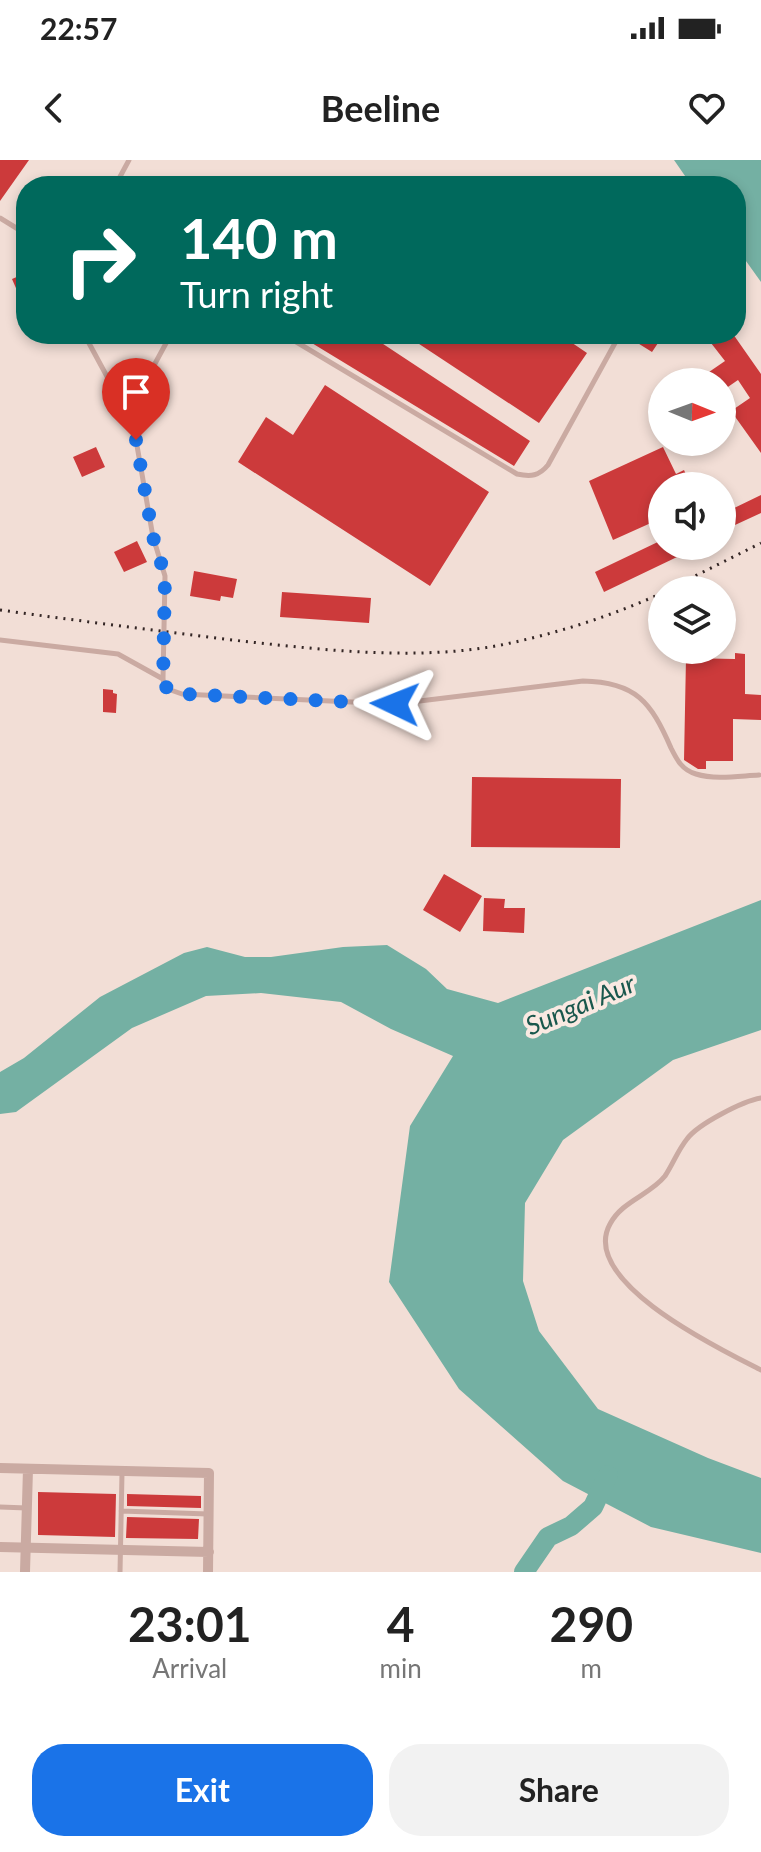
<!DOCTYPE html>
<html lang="en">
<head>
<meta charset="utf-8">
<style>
  body { margin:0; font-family:Lato,sans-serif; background:#f2f2f2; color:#222; height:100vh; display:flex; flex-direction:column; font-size:30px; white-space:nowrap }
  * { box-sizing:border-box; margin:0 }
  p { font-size:26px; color:#767676 }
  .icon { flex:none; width:44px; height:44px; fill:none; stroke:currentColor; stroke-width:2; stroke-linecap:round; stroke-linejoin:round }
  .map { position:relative; height:1412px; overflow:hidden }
  .details { display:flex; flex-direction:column; background:#fff; flex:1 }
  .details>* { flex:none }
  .hud { position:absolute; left:16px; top:16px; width:730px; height:168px; border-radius:32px; box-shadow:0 4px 12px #0003; background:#00695c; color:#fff; overflow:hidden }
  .needle { width:52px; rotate:91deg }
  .tools { position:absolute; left:648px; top:208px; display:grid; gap:16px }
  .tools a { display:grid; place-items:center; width:88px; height:88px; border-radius:50%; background:#fff; box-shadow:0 4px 12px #0003; font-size:40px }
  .pin { position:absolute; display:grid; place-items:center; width:68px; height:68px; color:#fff; margin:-82px -34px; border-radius:50% 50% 50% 0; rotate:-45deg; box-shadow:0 0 8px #0007 }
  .pin .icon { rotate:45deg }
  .me { position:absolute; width:88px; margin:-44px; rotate:272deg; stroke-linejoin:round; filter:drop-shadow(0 0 6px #0008) }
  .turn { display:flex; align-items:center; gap:28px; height:168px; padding:0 32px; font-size:36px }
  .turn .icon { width:104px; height:104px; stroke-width:2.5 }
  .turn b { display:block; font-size:56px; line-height:68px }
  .eta { display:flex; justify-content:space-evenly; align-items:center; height:136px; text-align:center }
  .eta b { font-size:48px; font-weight:700; line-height:56px }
  .button { display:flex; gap:16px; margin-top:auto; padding:16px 32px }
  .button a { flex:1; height:92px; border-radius:32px; background:#1a73e8; color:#fff; font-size:32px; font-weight:700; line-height:92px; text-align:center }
  .button a+a { background:#f2f2f2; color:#222 }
  .status { display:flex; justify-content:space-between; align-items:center; height:56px; padding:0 40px; background:#fff; direction:ltr }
  .status svg { height:22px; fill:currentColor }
  header { display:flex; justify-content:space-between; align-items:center; height:104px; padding:0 32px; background:#fff; font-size:36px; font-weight:700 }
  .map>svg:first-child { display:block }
  .water { fill:#74b0a3 }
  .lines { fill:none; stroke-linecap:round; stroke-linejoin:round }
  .river { stroke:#74b0a3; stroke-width:20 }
  .building { fill:#cc3a3b }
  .lane { stroke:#caaaa2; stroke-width:5 }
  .street { stroke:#caaaa2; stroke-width:10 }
  .rail { stroke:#342625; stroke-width:3; stroke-dasharray:2 6; stroke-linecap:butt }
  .route { stroke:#1a73e8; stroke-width:14; stroke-dasharray:0 25.2 }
  .labels { text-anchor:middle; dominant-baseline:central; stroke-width:8; stroke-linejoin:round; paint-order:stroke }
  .water-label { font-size:26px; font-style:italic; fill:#19574c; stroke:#fae9e2 }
</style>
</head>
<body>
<div class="status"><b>22:57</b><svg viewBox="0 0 49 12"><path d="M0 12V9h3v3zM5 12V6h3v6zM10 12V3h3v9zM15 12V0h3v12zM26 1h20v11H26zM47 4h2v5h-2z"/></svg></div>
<header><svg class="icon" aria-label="back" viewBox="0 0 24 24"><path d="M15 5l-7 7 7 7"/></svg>Beeline<svg class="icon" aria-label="heart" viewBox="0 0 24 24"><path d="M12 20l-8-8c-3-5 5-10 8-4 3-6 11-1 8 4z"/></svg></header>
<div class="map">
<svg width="761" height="1412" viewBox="0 0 761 1412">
  <rect width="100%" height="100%" fill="#f2ded6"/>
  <path class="water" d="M674,0H761V122L736,87V26H692Z
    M761,740V870L673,900L563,980L525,1043L523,1121L539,1171L598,1249L708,1298L761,1318V1393L651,1367L563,1321L459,1229L389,1122L410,966L453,896L391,869L341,842L261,833L206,836L132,868L16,952L0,954V912L24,898L100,837L184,793L207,787L245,797H271L343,787L387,785L426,809L447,829L498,843Z"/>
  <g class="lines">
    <path class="river" d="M524,1412L548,1377L571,1366L593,1347L608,1315"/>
  </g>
  <path class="building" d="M0,0H29L0,41Z
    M26,113V151L12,119Z
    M297,174H368L530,281L514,306Z
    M404,174H559L587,193L539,263Z
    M642,174H664L652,192L636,182Z
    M704,174H733L761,214V293L731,251L750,238L738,220L722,231V222H716L709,212L725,201Z
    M325,225L489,332L430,426L238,302L266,257L293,275Z
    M96,287L105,307L82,317L73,297Z
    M663,287L676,314L684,310L691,326H662V358L613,380L589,321Z
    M761,335V353L735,365L728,351Z
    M662,380V386H700L604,432L595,412Z
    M137,381L147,402L124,412L114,392Z
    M194,411L237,419L233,438L221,436L220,441L190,436Z
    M282,432L371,438L369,463L280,457Z
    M735,493L745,494V534L761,535V560L733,559V601H706V609H698L684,600L686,498L735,499Z
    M103,529L113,530V533L117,534L116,553L103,552Z
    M472,617L621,619L620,688L471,687Z
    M444,714L482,736L460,772L423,750Z
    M484,738L505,739L504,748H525L524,773L483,771Z
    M38,1332L116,1334L115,1377L38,1375Z
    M127,1334L201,1336V1348L127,1346Z
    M127,1357L199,1359L198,1379L126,1378Z"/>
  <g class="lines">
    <path class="lane" d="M115,26L129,0
      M0,58L26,74
      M84,174L117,235L134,253
      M171,174L138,235L134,253L136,280L153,377L165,416L163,519L165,528L182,534L395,544L583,521C636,522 651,542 671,588C677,600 682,610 696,614C715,620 739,616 759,615
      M283,174L517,314C531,317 539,316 548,305L620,174
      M0,480L118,494L163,519
      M761,938C743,941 698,964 687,979C678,990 673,1004 665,1016C650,1035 622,1041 610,1064C578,1122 724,1191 761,1210
      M0,1347L27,1348
      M121,1351L208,1354
      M120,1412L122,1313"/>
    <path class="street" d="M0,1308L209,1313L208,1412
      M0,1387L209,1392
      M25,1412L28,1309"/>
    <path class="rail" d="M667,430L761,383
      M0,450C80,461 160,471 241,481C324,490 417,501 501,485C555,474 612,456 662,433"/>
  </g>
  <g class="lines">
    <path class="route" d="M136,280L153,377L165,416L163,524L169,530L182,534L395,544"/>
  </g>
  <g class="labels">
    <g class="water-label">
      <text transform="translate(580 844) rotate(-23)">Sungai Aur</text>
    </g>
  </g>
</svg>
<div class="tools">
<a><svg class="needle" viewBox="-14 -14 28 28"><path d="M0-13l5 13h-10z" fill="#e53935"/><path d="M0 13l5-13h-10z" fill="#767676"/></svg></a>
<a><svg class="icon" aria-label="sound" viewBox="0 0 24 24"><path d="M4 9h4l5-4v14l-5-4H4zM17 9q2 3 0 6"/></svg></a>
<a><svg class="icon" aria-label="layers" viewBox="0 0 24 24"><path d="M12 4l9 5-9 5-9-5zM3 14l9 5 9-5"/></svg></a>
</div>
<div class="pin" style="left:136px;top:280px;background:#d93025"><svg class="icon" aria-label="arrive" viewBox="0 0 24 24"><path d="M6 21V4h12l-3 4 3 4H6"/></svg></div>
<svg class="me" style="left:395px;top:544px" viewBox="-20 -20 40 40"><path d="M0-17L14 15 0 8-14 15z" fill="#1a73e8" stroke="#fff" stroke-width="4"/></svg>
<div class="hud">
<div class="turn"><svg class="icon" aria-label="right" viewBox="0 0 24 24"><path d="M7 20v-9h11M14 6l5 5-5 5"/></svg><div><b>140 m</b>Turn right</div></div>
</div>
</div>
<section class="details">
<div class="eta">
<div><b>23:01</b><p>Arrival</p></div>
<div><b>4</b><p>min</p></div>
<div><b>290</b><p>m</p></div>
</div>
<div class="button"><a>Exit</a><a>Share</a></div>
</section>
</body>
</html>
